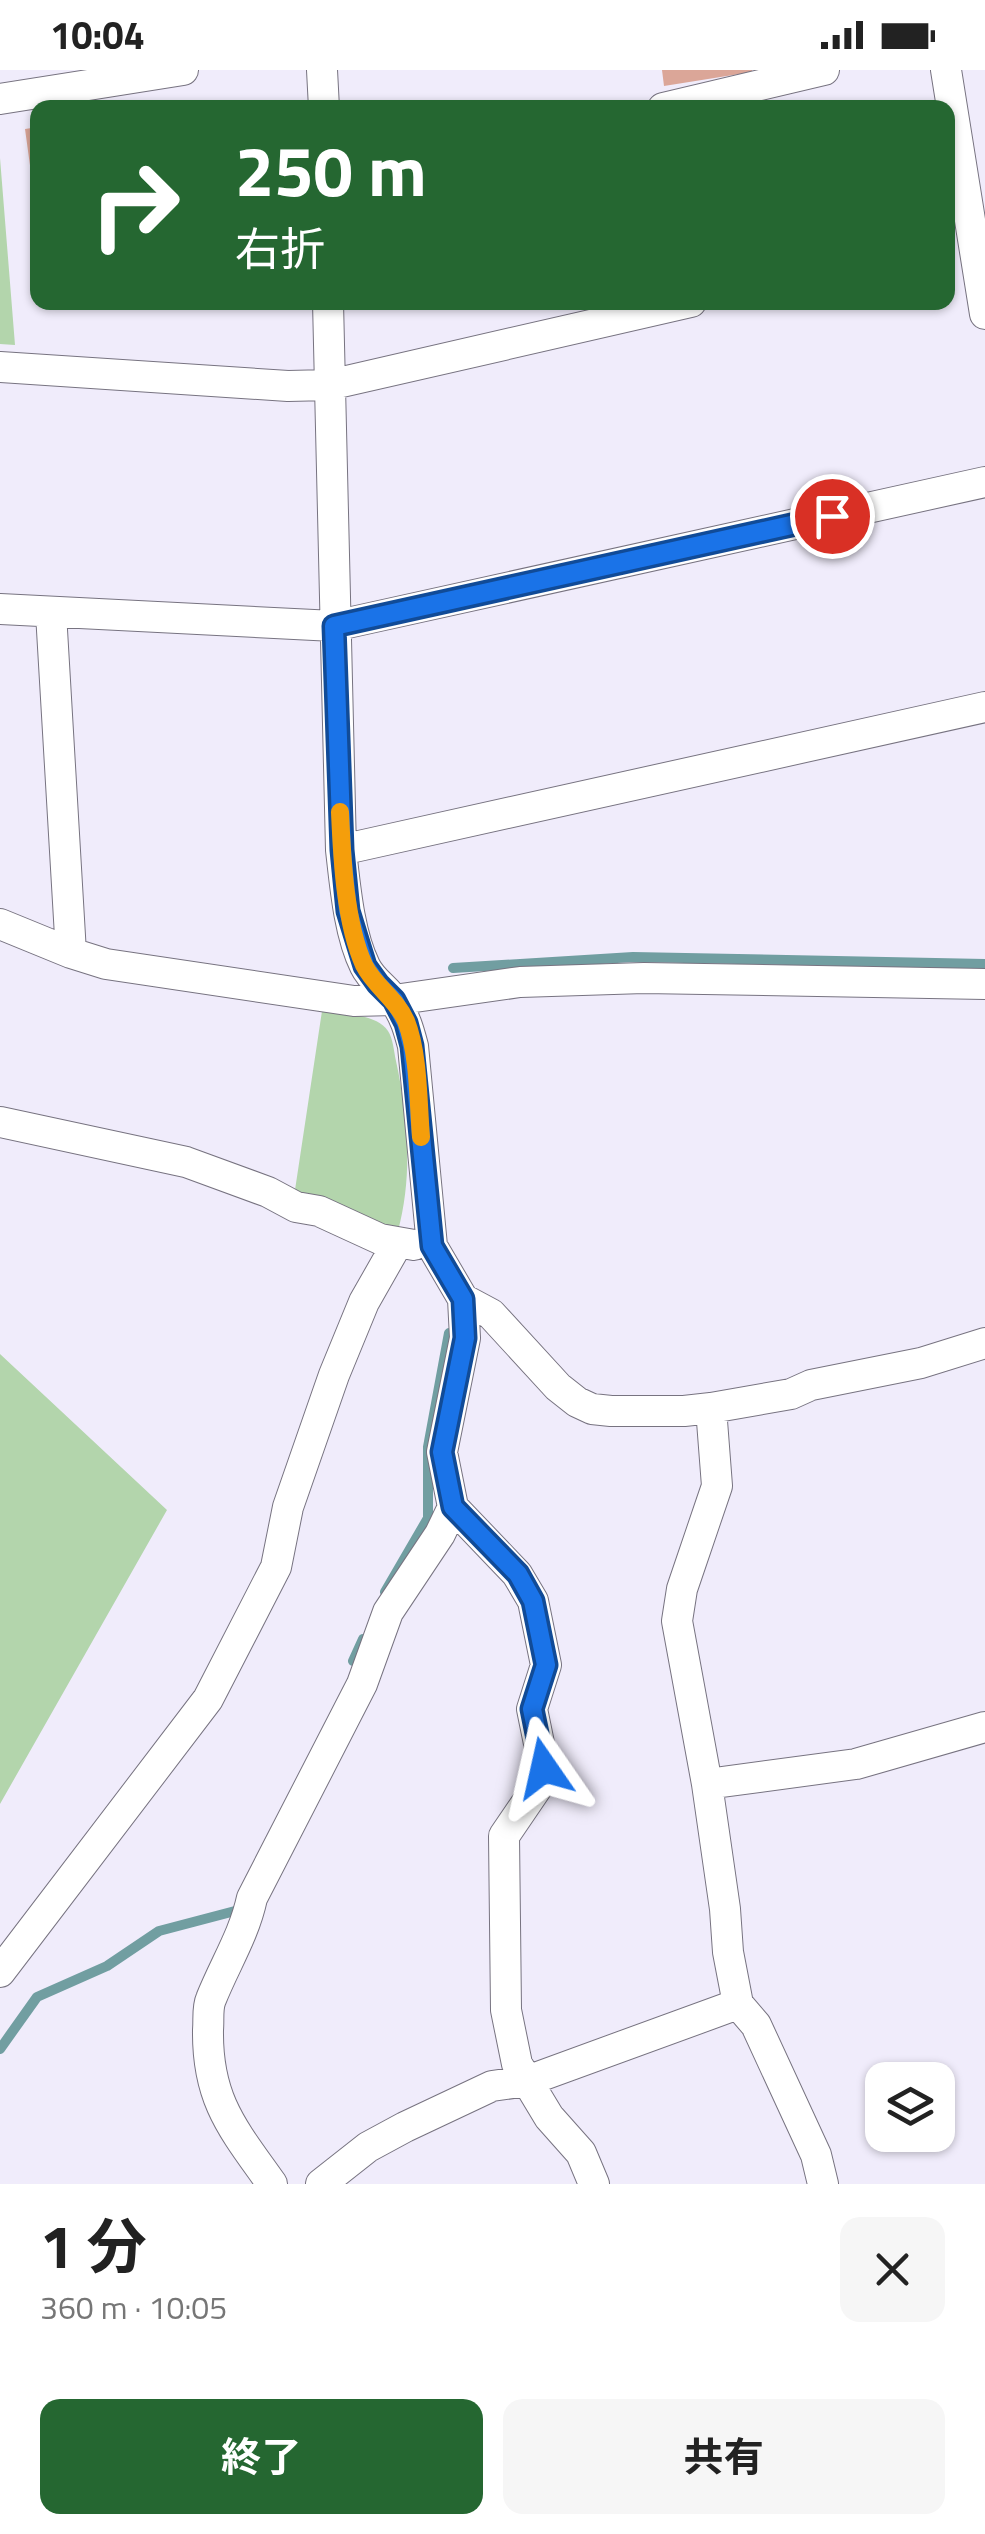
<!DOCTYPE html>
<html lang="ja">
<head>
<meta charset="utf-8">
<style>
  body { margin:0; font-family:"Titillium Web","Noto Sans JP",sans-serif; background:#f6f6f6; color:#222; height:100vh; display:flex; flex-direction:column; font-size:38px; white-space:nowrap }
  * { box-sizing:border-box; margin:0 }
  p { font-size:32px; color:#767676 }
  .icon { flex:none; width:55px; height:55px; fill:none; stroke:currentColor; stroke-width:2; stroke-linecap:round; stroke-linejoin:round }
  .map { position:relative; height:2114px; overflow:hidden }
  .sheet { display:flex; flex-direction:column; background:#fff; flex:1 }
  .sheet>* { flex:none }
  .top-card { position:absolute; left:30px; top:30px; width:925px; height:210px; border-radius:20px; box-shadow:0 2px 8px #0004; background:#256731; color:#fff; overflow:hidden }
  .buttons { position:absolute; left:865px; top:1992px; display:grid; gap:20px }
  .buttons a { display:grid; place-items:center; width:90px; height:90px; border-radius:20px; background:#fff; box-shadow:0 2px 8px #0004; font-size:50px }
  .pin { position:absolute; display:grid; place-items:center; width:85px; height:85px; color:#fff; margin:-42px; border:5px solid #fff; border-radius:50%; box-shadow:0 2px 10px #0007 }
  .me { position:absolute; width:110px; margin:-55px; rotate:349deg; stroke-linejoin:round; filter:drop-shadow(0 0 8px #0008) }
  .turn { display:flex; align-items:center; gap:35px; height:210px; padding:0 40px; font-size:45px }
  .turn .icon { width:130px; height:130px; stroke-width:2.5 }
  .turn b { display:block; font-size:70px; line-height:85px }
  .round { display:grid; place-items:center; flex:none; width:105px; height:105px; border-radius:20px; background:#f6f6f6 }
  .head { display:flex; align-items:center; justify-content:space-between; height:170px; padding:0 40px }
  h1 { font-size:60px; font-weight:700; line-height:75px }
  .cta { display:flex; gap:20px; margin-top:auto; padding:20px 40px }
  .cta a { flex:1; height:115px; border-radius:20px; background:#256731; color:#fff; font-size:40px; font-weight:700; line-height:115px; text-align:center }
  .cta a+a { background:#f6f6f6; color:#222 }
  .status { display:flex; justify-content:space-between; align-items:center; height:70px; padding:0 50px; background:#fff; direction:ltr }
  .status svg { height:28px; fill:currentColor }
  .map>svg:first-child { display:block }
  .green { fill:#b3d5ac }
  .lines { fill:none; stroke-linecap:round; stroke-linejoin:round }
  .stream { stroke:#719ea1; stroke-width:10 }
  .building { fill:#dba698 }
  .street-casing { stroke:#777380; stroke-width:32 }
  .street { stroke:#fff; stroke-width:30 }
  .route-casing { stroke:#114b97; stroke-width:25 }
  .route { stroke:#1a73e8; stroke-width:18 }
  .slow { stroke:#f59e0b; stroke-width:18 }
</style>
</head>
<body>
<div class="status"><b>10:04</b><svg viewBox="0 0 49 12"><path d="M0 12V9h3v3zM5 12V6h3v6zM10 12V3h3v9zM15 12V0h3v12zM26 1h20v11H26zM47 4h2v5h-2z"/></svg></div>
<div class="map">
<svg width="985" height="2114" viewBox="0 0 985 2114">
  <rect width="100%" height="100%" fill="#f0ecfb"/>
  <path class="green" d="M0,88L15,275L0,274Z
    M322,941C341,944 376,943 388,961C393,968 394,982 396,991C408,1047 413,1105 398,1161L393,1164L295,1120Z
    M0,1284L167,1440L0,1734Z"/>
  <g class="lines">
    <path class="stream" d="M453,898L633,887L985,894
      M385,1522L428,1448V1377L449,1263
      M353,1591L363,1569
      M0,1979L37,1927L107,1896L159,1861L235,1841"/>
  </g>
  <path class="building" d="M662,0H752V2L664,16Z
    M38,57V109L32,110L25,59Z"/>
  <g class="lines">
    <g class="street-casing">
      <path id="street" d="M322,0L324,38
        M946,0L985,244
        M0,29L183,0
        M663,38L824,0
        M328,232L341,780C345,815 349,864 365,896C372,911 387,919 395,932C405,946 409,961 413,976L432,1176L463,1229L491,1244L558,1317L577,1332L592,1339L611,1341H684L711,1338L791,1324L811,1315L921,1293L985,1273
        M0,297L288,316L329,315L691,232
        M0,539L334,556L985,412
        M51,543L71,883
        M341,780L985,637
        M0,854L71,883L106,894L354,931L394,930L520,912L644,908L985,914
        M0,1052L186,1092L268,1122L296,1137L319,1141L380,1169L414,1175
        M711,1338L717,1416L682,1519L677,1551L707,1714L725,1839L728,1882L738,1934L756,1955L816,2085L823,2114
        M453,1437L517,1504L533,1531L546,1595L532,1639L544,1698L538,1716L504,1766L506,1940L517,1994L549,2047L581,2083L594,2114
        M707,1714L856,1694L985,1657
        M0,1902L208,1629L276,1497L288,1437L334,1305L364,1232L397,1174
        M272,2114C234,2060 207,2031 208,1960C209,1949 207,1938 211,1929C225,1894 244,1865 252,1828L362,1614L388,1542L440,1464L453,1437L442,1382L465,1268L463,1229
        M321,2114L368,2077L405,2057L492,2016L527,2011L738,1934"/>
    </g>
    <use href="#street" class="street"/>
  </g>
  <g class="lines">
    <g class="route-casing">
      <path id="route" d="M544,1698L532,1639L546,1595L533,1531L518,1504L453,1437L442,1382L465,1268L463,1229L432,1176L412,976L406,953L394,930L378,914L365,896L348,841L342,780L334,556L832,446"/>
    </g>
    <use href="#route" class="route"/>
    <path class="slow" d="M340,742C342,788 345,853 364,895C375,917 396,928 406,951C419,984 418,1032 421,1067"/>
  </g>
</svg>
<div class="buttons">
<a><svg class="icon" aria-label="layers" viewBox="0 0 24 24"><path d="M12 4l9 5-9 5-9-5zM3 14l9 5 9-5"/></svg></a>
</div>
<div class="pin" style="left:832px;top:446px;background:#d93025"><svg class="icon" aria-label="arrive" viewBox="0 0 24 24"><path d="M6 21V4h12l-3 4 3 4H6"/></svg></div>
<svg class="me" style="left:544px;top:1698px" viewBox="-20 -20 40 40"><path d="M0-17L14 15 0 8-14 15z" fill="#1a73e8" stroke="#fff" stroke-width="4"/></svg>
<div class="top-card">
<div class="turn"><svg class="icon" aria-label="right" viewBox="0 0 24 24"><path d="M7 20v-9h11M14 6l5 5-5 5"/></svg><div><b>250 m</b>右折</div></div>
</div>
</div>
<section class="sheet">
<div class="head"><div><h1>1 分</h1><p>360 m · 10:05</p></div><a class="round"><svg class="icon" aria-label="close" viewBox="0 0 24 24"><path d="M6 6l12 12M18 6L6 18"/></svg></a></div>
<div class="cta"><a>終了</a><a>共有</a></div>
</section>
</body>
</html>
